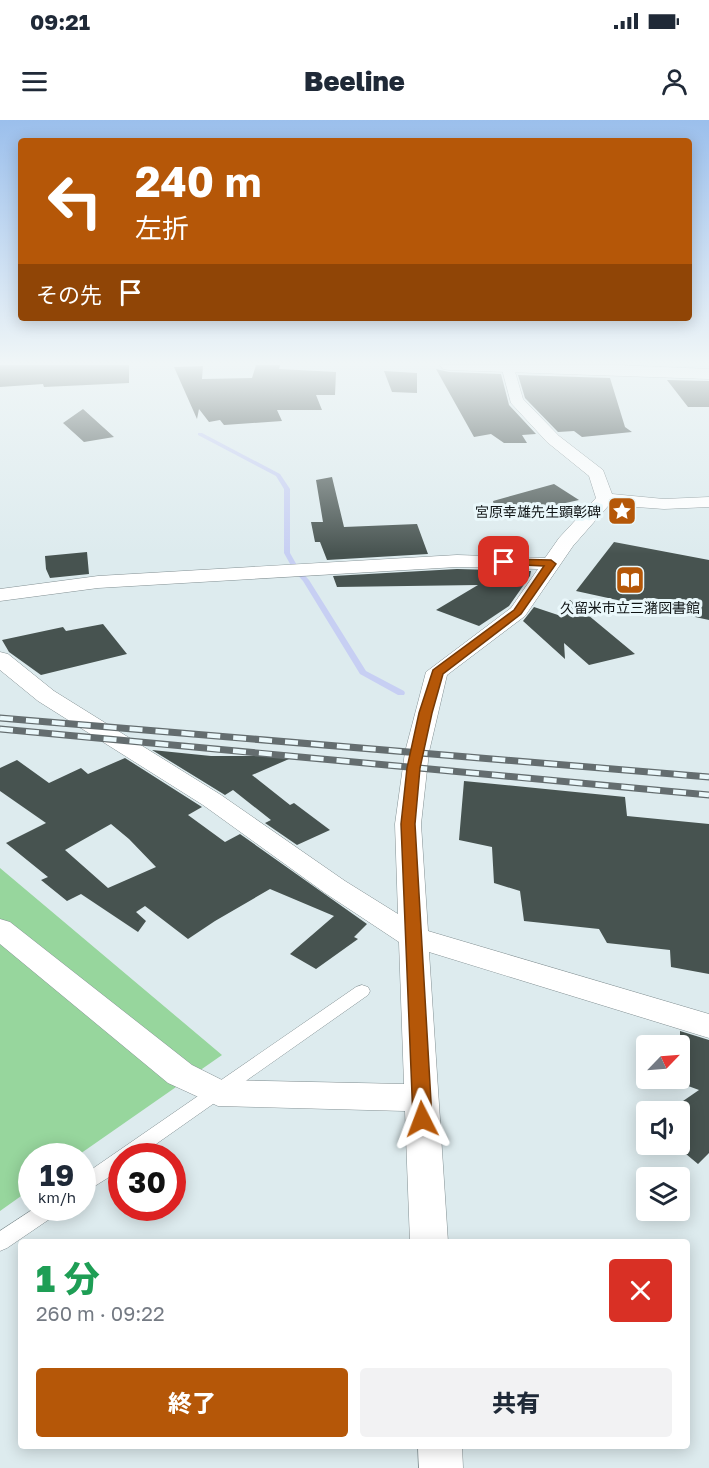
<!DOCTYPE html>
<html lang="ja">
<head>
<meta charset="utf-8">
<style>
  body { margin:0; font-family:"Golos Text","Noto Sans JP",sans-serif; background:#f2f2f3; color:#1f2937; height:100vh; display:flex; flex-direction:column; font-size:22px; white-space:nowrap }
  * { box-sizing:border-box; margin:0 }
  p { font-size:20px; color:#747a83 }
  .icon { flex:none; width:33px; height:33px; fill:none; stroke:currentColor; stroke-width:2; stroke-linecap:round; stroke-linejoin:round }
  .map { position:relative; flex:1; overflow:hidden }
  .sheet { position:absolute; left:18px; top:1119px; width:672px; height:210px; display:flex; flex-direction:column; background:#fff; border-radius:6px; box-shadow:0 3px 15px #0003 }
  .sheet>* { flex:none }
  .hud { position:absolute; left:18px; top:18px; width:674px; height:183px; border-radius:6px; box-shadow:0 3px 15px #0003; background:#b55708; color:#fff; overflow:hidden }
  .needle { width:39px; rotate:65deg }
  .controls { position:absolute; left:636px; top:915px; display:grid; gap:12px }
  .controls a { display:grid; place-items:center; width:54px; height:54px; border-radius:6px; background:#fff; box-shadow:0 3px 15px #0003; font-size:30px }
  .speed { position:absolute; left:18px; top:1023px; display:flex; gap:12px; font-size:30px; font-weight:700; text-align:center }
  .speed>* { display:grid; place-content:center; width:78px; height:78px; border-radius:50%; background:#fff; box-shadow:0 3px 15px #0003; line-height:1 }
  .speed small { font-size:15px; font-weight:400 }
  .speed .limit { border:9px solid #d22; background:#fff; color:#111 }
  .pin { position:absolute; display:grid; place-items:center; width:51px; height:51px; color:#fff; margin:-26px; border-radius:12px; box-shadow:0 3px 9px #0006 }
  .me { position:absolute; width:66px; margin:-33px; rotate:357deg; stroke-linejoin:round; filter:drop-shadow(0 0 4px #0008) }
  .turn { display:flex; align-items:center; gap:21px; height:126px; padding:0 18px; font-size:27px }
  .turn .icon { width:78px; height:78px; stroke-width:2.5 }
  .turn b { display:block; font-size:42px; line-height:51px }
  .then { display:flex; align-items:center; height:57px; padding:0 18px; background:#0003; gap:12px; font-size:22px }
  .round { display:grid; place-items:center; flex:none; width:63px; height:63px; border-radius:6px; background:#f2f2f3 }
  .head { display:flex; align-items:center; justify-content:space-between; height:102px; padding:0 18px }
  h1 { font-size:36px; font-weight:800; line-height:45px; color:#1e9e55 }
  .action { display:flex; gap:12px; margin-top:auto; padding:12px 18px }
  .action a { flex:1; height:69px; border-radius:6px; background:#b55708; color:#fff; font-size:24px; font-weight:800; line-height:69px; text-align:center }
  .action a+a { background:#f2f2f3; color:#1f2937 }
  .status { display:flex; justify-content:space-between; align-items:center; height:42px; padding:0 30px; background:#fff; direction:ltr }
  .status svg { height:16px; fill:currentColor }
  header { display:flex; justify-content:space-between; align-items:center; height:78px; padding:0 18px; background:#fff; font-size:27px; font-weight:800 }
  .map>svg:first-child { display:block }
  .green { fill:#97d69d }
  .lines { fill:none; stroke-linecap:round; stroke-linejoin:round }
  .stream { fill:#c7cff3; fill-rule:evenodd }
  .building { fill:#475350; fill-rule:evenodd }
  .service-casing { stroke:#839093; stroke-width:1 }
  .minor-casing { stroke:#839093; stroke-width:1 }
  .primary-casing { stroke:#839093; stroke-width:1 }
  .service { fill:#fff; fill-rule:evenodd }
  .minor { fill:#fff; fill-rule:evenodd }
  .primary { fill:#fff; fill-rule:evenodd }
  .rail-casing { stroke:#646d6f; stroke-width:7 }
  .rail { stroke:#eaf8fb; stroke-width:4.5; stroke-dasharray:13; stroke-linecap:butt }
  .route { fill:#b55708; stroke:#763905; stroke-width:1.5 }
  .labels { text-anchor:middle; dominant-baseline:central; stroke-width:6; stroke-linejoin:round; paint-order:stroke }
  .far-poi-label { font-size:14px; fill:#0f1415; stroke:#eaf8fb; text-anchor:end }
</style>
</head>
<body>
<div class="status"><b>09:21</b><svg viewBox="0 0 49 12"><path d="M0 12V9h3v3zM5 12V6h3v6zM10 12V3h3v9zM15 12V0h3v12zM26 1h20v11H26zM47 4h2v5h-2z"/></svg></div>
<header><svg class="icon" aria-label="menu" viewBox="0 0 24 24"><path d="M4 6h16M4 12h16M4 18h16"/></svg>Beeline<svg class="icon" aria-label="person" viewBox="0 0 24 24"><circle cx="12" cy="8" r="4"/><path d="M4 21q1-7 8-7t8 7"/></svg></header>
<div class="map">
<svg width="709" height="1348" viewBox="0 0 709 1348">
  <rect width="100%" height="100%" fill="#ddebee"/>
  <path class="green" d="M0,748L222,935L77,1036H32L31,1069L0,1091Z"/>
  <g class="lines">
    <path class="stream" d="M198,313H202L280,354L290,369V433L299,449L309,460L366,551L404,571L405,573L404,575H398L360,554L303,461L294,451L284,433V369L276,356L198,315Z"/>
  </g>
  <path class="building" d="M0,245H129V263L44,267L43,264L0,267Z
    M256,245H280L279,249L336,252L335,275H316L322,290H277L282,301L224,305L220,300L209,302L199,289L197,299L174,247L203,246L202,259L252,258Z
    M436,249L449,252L501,254L509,285L536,314L522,315L527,323H504L491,314L474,317Z
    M384,251L417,253V273L392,272Z
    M518,255L610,258L625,307L632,312L582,317L574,311L558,312L525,278Z
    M667,260L709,261V287H688Z
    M83,289L114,317L84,322L63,303Z
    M332,357L344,407L417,404L428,434L327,440L320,422H315L311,402H323L316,360Z
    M554,364L579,380L497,398L493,381Z
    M614,422L709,440V500L576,471Z
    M87,432L89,454L50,458L46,449L45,436Z
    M457,449L531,451L530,456L509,486L479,506L436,490L478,465L337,467L333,456Z
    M570,480L635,534L589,545L564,523L565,539L523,501L534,487L558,495Z
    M103,504L127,534L41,555L9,532L2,520L63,507L66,511Z
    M152,630L211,636H296L252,655L290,685L294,683L330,710L297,725L265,703L271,700L233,670L225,675Z
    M125,638L202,687L188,695L225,722L240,714L367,804L354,817L358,819L316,849L290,834L334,796L270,769L215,801L188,819L145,786L136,792L146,801L138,812L81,774L67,781L41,760L48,757L6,723L46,703L0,671V648L17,640L49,663L81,648L88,654ZM111,704L129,719L156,747L108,768L65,730Z
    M464,661L625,677L627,696L709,704V854L671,847L670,830L607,823L599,809L524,801L520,771L494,763L492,727L459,720Z
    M680,911L709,920V1033L698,1044L674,1024H680V992H667L699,970L680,963Z"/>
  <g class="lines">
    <g class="service-casing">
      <path id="service" d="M362,865L368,867L370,871L368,875L139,1036H122V1049L82,1074V1056L356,867Z
        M35,1088H60L57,1094L7,1128L0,1131V1111Z"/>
    </g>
    <g class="minor-casing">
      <path id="minor" d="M501,245H513L523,279L559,316L603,350L612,374L664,379L709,377V387L664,389L609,385L573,426L525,496L447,555L429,632L421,704L428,811L709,894V918L429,832L448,1122H410L405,991L218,986L168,963L0,824V799L10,802L192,945L222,960L404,964L399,822L325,773L203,685L38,581L0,550V532L8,534L54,571L221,675L345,761L398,794L395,704L405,632L426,552L511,488L538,449L457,447L98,468L0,481V469L98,456L457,435L545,438L559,418L596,378L589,356L547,322L511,283Z
        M418,1326H462L463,1348H419Z"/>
    </g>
    <g class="primary-casing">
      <path id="primary" d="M440,245H616L709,249V259L449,250L443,249Z"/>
    </g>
    <use href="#service" class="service"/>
    <use href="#minor" class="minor"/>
    <use href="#primary" class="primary"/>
    <g class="rail-casing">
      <path id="rail" d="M0,598L709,657
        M0,609L709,675"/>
    </g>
    <use href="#rail" class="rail"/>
  </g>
  <linearGradient id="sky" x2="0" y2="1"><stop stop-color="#9bbfec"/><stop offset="0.56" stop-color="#f0f6f7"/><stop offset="1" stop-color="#f0f6f7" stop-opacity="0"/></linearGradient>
  <rect width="709" height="434" fill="url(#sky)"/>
  <path class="route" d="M504,439L551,440L556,444L521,494L443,554L432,593L420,648L415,704L432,999L429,1004L422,1006L416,1004L413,999L401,704L407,648L419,593L433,550L514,490L544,446L501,444L499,442Z"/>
  <defs>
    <g id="sight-square" transform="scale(1.5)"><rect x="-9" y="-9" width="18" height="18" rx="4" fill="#b55708" stroke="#eaf8fb"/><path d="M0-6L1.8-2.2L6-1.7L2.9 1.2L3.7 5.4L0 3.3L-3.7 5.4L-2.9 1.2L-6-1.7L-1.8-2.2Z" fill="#fff"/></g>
    <g id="library-square" transform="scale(1.5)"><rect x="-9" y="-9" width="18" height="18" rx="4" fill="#b55708" stroke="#eaf8fb"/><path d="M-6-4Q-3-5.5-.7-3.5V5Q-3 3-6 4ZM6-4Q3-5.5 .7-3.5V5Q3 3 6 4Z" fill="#fff"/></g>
  </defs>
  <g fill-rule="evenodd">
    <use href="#sight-square" x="622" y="391"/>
    <use href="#library-square" x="630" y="460"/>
  </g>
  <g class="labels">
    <g class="far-poi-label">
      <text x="601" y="391">宮原幸雄先生顕彰碑</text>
      <text x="630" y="487" text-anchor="middle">久留米市立三潴図書館</text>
    </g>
  </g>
</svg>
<div class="controls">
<a><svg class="needle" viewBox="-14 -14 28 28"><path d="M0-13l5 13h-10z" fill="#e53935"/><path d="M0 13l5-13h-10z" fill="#747a83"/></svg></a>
<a><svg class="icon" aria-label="sound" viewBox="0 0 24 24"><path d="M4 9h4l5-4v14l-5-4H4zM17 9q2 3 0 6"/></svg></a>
<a><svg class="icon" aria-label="layers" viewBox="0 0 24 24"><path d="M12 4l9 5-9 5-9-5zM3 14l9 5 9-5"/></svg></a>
</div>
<div class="speed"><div>19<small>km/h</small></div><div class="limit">30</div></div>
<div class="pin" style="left:504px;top:442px;background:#d93025"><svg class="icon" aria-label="arrive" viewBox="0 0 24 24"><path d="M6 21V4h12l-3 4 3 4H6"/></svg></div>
<svg class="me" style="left:422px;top:999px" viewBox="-20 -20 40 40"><path d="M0-17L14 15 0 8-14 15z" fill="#b55708" stroke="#fff" stroke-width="4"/></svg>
<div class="hud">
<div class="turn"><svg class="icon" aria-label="left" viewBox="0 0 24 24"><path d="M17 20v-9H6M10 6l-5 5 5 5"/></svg><div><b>240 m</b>左折</div></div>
<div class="then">その先<svg class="icon" aria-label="arrive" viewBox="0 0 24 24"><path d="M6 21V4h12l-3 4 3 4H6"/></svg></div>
</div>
<section class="sheet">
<div class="head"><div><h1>1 分</h1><p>260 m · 09:22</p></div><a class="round" style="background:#d93025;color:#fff"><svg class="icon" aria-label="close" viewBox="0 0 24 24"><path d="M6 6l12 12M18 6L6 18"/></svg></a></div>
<div class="action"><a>終了</a><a>共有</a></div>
</section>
</div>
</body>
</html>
